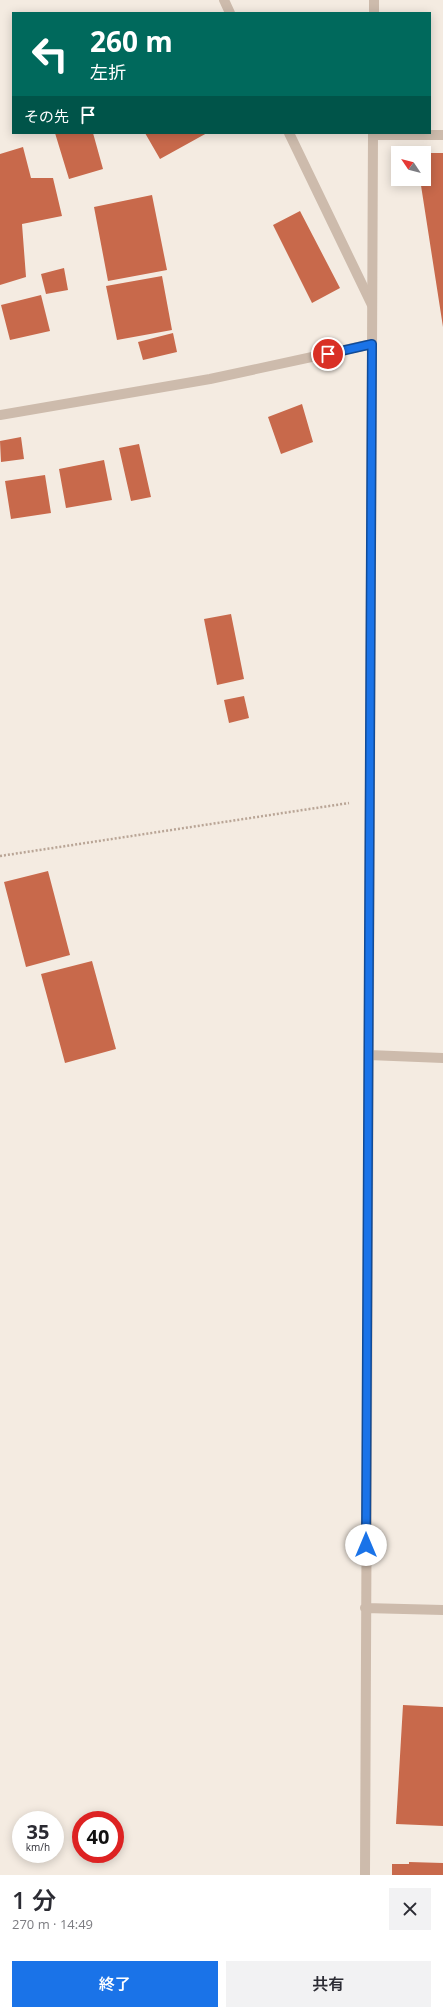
<!DOCTYPE html>
<html lang="ja">
<head>
<meta charset="utf-8">
<style>
  body { margin:0; font-family:"Open Sans","Noto Sans JP",sans-serif; background:#f2f2f3; color:#2b2b33; height:100vh; display:flex; flex-direction:column; font-size:15px; white-space:nowrap }
  * { box-sizing:border-box; margin:0 }
  p { font-size:13px; color:#7c7c81 }
  .icon { flex:none; width:22px; height:22px; fill:none; stroke:currentColor; stroke-width:2; stroke-linecap:round; stroke-linejoin:round }
  .map { position:relative; height:1875px; overflow:hidden }
  .details { display:flex; flex-direction:column; background:#fff; flex:1 }
  .details>* { flex:none }
  .hud { position:absolute; left:12px; top:12px; width:419px; height:122px; border-radius:0px; box-shadow:0 2px 10px #0003; background:#00695c; color:#fff; overflow:hidden }
  .needle { width:26px; rotate:305deg }
  .controls { position:absolute; left:391px; top:146px; display:grid; gap:8px }
  .controls a { display:grid; place-items:center; width:40px; height:40px; border-radius:0px; background:#fff; box-shadow:0 2px 10px #0003; font-size:20px }
  .speed { position:absolute; left:12px; top:1811px; display:flex; gap:8px; font-size:20px; font-weight:700; text-align:center }
  .speed>* { display:grid; place-content:center; width:52px; height:52px; border-radius:50%; background:#fff; box-shadow:0 2px 10px #0003; line-height:1 }
  .speed small { font-size:10px; font-weight:400 }
  .speed .limit { border:6px solid #d22; background:#fff; color:#111 }
  .pin { position:absolute; display:grid; place-items:center; width:34px; height:34px; color:#fff; margin:-17px; border:2px solid #fff; border-radius:50%; box-shadow:0 1px 4px #0007 }
  .me { position:absolute; width:44px; margin:-22px; rotate:0deg; stroke-linejoin:round; filter:drop-shadow(0 0 3px #0008) }
  .turn { display:flex; align-items:center; gap:14px; height:84px; padding:0 12px; font-size:18px }
  .turn .icon { width:52px; height:52px; stroke-width:2.5 }
  .turn b { display:block; font-size:28px; line-height:34px }
  .then { display:flex; align-items:center; height:38px; padding:0 12px; background:#0003; gap:8px; font-size:15px }
  .round { display:grid; place-items:center; flex:none; width:42px; height:42px; border-radius:0px; background:#f2f2f3 }
  .head { display:flex; align-items:center; justify-content:space-between; height:68px; padding:0 12px }
  h1 { font-size:24px; font-weight:600; line-height:30px }
  .button { display:flex; gap:8px; margin-top:auto; padding:8px 12px }
  .button a { flex:1; height:46px; border-radius:0px; background:#1a73e8; color:#fff; font-size:16px; font-weight:600; line-height:46px; text-align:center }
  .button a+a { background:#f2f2f3; color:#2b2b33 }
  .map>svg:first-child { display:block }
  .building { fill:#c8694b }
  .lines { fill:none; stroke-linecap:round; stroke-linejoin:round }
  .path { stroke:#b9a596; stroke-width:2.5; stroke-dasharray:2 2; stroke-linecap:butt }
  .minor { stroke:#cdbbac; stroke-width:10 }
  .tertiary { stroke:#cdbbac; stroke-width:10 }
  .route-casing { stroke:#114b97; stroke-width:10 }
  .route { stroke:#1a73e8; stroke-width:7 }
</style>
</head>
<body>
<div class="map">
<svg width="443" height="1875" viewBox="0 0 443 1875">
  <rect width="100%" height="100%" fill="#f4ebe1"/>
  <path class="building" d="M55,133H93L103,169L69,179Z
    M145,133H207L160,159Z
    M23,147L31,178H53L62,216L22,224L26,277L0,285V154Z
    M424,153H443V327L420,179H424Z
    M152,195L167,270L108,281L94,207Z
    M300,211L340,288L312,303L273,225Z
    M64,268L68,290L46,294L41,274Z
    M162,276L172,330L117,340L106,286Z
    M41,295L50,331L10,340L1,305Z
    M173,333L177,352L143,360L138,342Z
    M302,404L313,442L281,454L268,417Z
    M21,437L24,459L1,462L0,441Z
    M139,444L151,497L131,501L119,448Z
    M104,460L112,500L66,508L59,469Z
    M45,475L51,513L11,519L5,481Z
    M231,614L244,679L217,685L204,619Z
    M244,696L249,718L229,723L224,700Z
    M48,871L70,955L26,967L4,882Z
    M92,961L116,1049L65,1063L41,974Z
    M403,1705L443,1707V1826L396,1824Z
    M409,1862L443,1863V1875H392V1864H409Z"/>
  <g class="lines">
    <path class="path" d="M0,856L349,803"/>
    <path class="minor" d="M224,0L230,13
      M289,133L372,305"/>
    <path class="tertiary" d="M374,13V0
      M373,135H443
      M0,415L210,379L372,344
      M369,1055L443,1058
      M365,1608L443,1610
      M365,1875L373,133"/>
  </g>
  <g class="lines">
    <g class="route-casing">
      <path id="route" d="M328,354L372,344L366,1545"/>
    </g>
    <use href="#route" class="route"/>
  </g>
</svg>
<div class="controls">
<a><svg class="needle" viewBox="-14 -14 28 28"><path d="M0-13l5 13h-10z" fill="#e53935"/><path d="M0 13l5-13h-10z" fill="#7c7c81"/></svg></a>
</div>
<div class="speed"><div>35<small>km/h</small></div><div class="limit">40</div></div>
<div class="pin" style="left:328px;top:354px;background:#d93025"><svg class="icon" aria-label="arrive" viewBox="0 0 24 24"><path d="M6 21V4h12l-3 4 3 4H6"/></svg></div>
<svg class="me" style="left:366px;top:1545px" viewBox="-20 -20 40 40"><circle r="19" fill="#fff"/><path d="M0-13L10 11 0 6-10 11z" fill="#1a73e8"/></svg>
<div class="hud">
<div class="turn"><svg class="icon" aria-label="left" viewBox="0 0 24 24"><path d="M17 20v-9H6M10 6l-5 5 5 5"/></svg><div><b>260 m</b>左折</div></div>
<div class="then">その先<svg class="icon" aria-label="arrive" viewBox="0 0 24 24"><path d="M6 21V4h12l-3 4 3 4H6"/></svg></div>
</div>
</div>
<section class="details">
<div class="head"><div><h1>1 分</h1><p>270 m · 14:49</p></div><a class="round"><svg class="icon" aria-label="close" viewBox="0 0 24 24"><path d="M6 6l12 12M18 6L6 18"/></svg></a></div>
<div class="button"><a>終了</a><a>共有</a></div>
</section>
</body>
</html>
